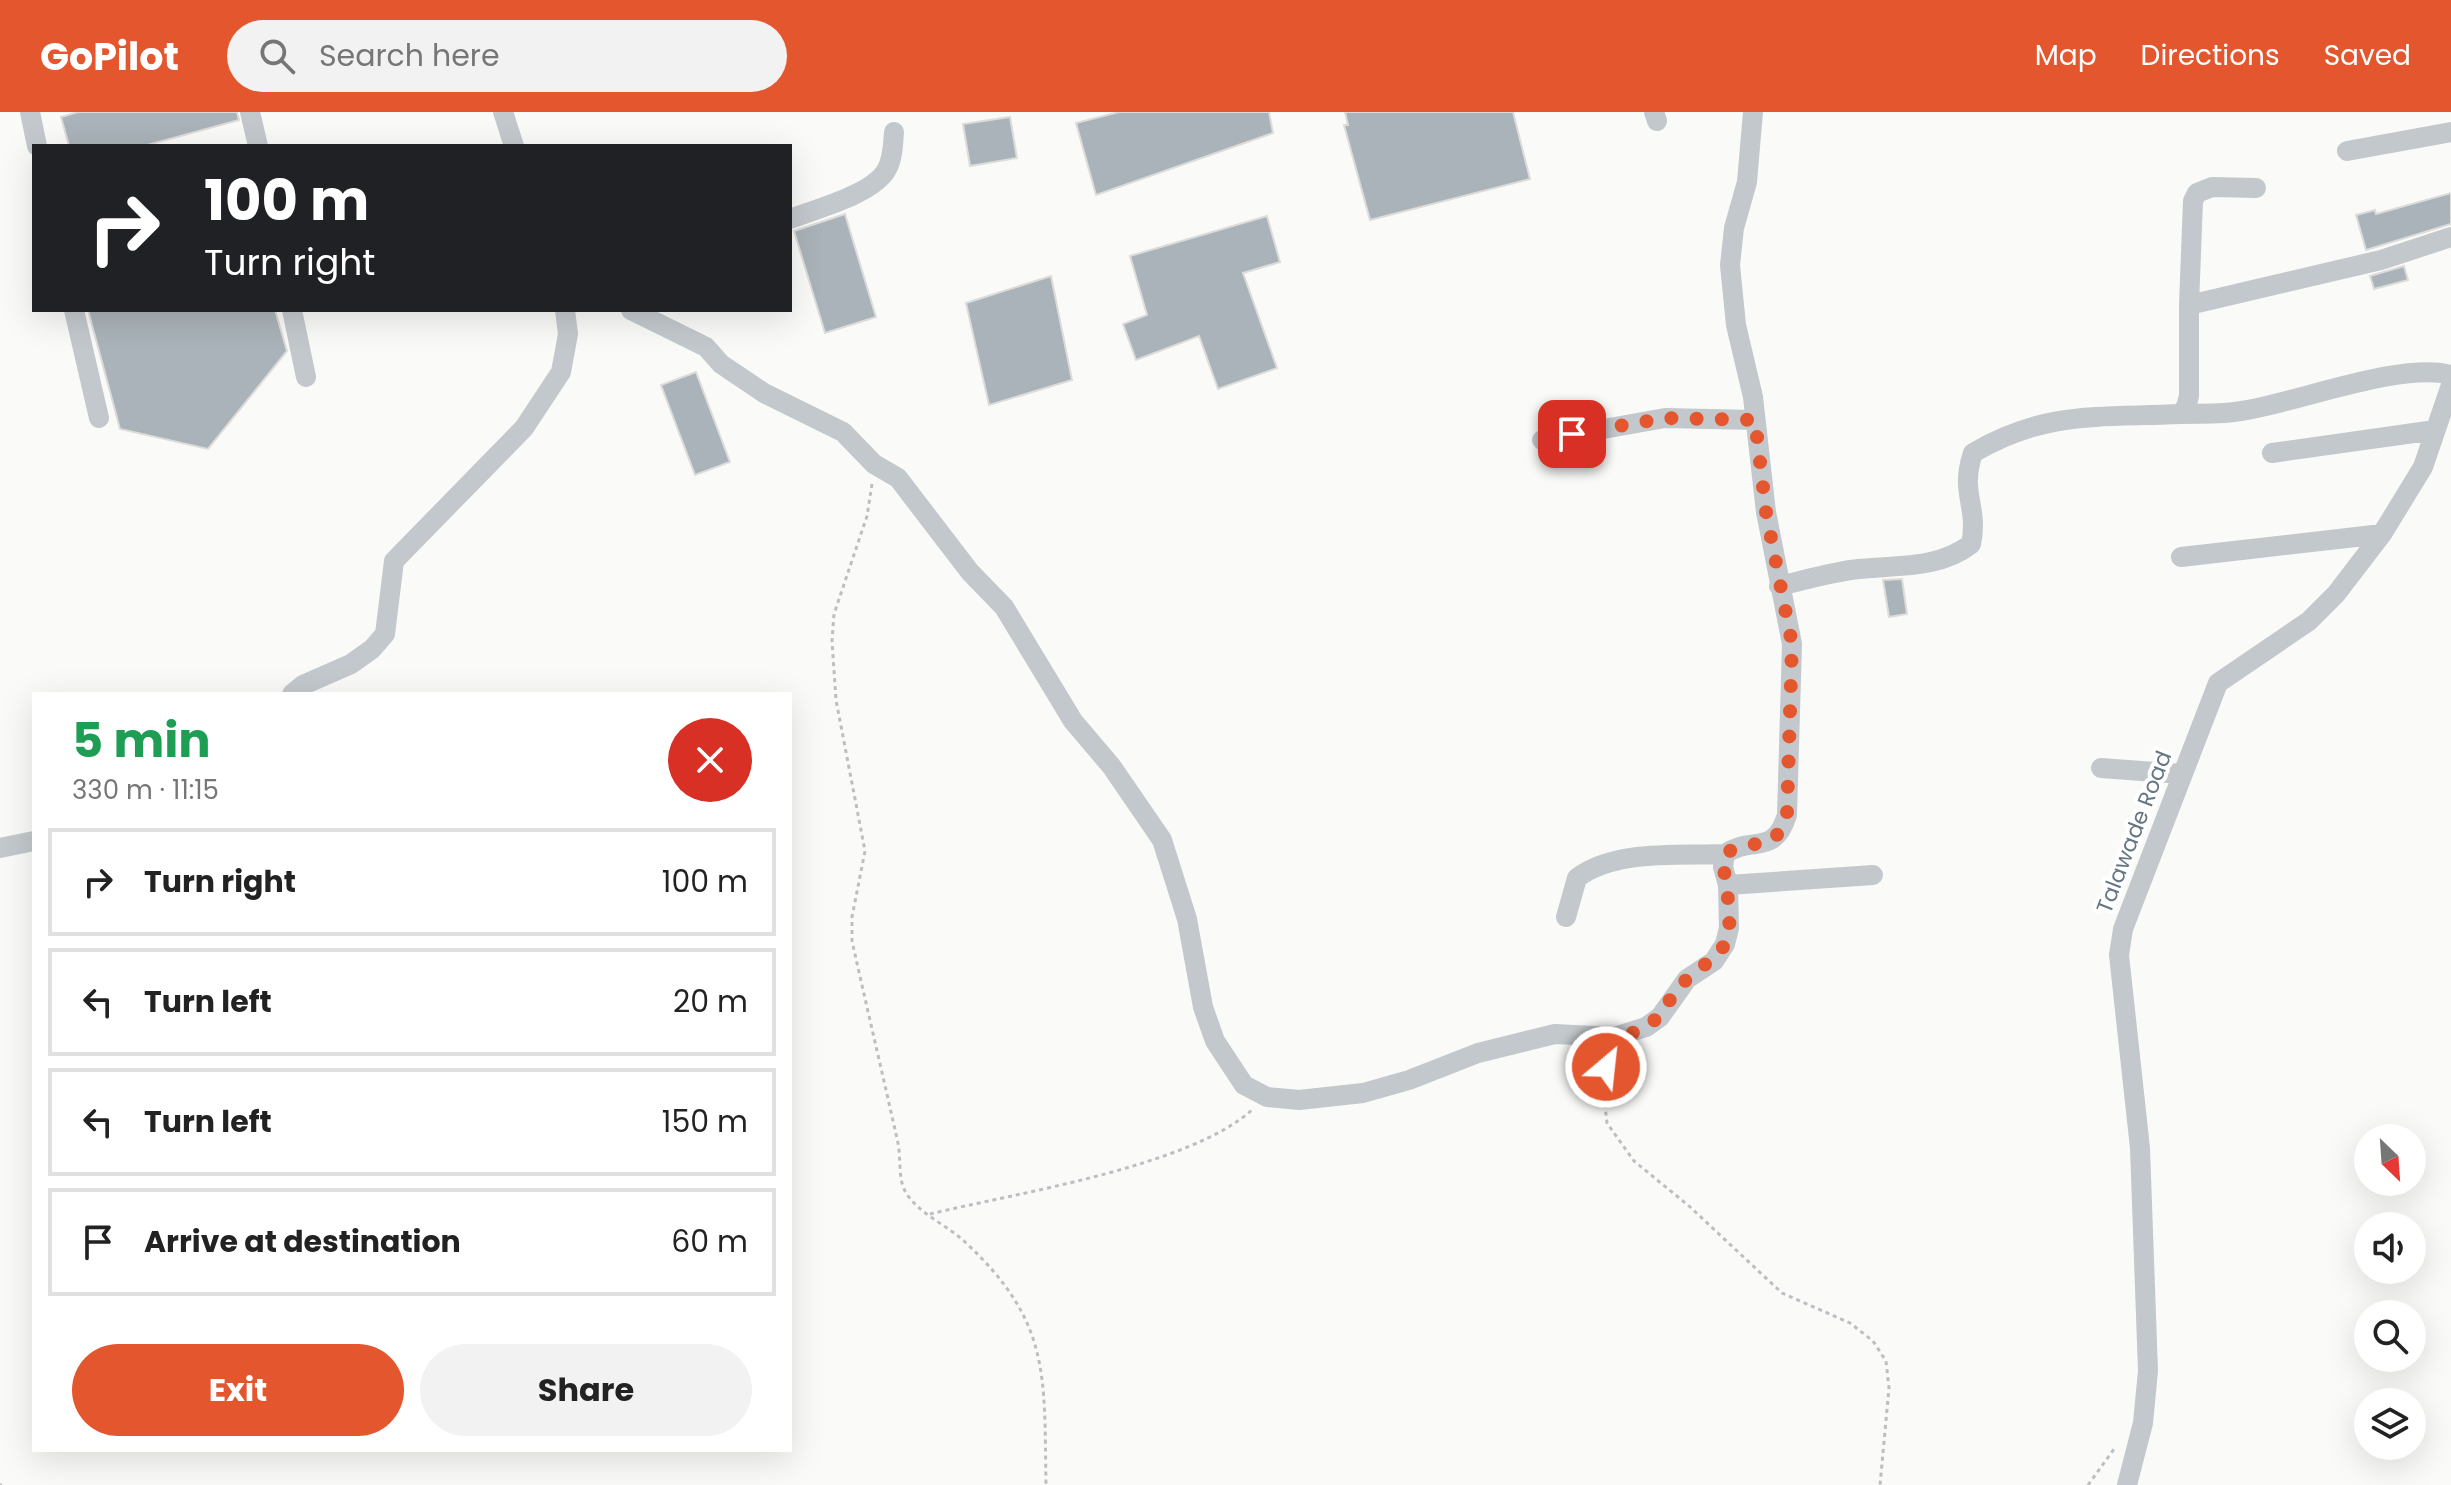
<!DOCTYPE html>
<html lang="en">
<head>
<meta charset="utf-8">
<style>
  body { margin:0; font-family:Poppins,sans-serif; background:#f2f2f2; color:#222; height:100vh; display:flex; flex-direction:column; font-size:30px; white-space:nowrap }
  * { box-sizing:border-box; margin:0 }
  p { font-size:26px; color:#767676 }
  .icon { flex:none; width:44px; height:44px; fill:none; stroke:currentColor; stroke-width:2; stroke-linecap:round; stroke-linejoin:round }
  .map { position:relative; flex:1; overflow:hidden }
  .sheet { position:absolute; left:32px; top:580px; width:760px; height:760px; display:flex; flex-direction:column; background:#fff; border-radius:0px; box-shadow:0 8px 32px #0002 }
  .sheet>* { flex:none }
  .top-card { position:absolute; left:32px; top:32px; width:760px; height:168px; border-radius:0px; box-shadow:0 8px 32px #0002; background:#202124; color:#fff; overflow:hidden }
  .needle { width:52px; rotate:155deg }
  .controls { position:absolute; left:2354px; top:1012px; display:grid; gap:16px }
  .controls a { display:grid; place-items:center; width:72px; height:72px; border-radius:50%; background:#fff; box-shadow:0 8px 32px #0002; font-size:40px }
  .pin { position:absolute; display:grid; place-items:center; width:68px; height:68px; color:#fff; margin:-34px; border-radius:16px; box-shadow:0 4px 12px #0006 }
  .me { position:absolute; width:88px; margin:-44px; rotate:28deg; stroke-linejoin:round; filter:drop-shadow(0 0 6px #0008) }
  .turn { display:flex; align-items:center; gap:28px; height:168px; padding:0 40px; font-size:36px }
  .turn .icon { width:104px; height:104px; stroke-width:2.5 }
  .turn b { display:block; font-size:56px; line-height:68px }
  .round { display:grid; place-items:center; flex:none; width:84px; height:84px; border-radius:42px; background:#f2f2f2 }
  .head { display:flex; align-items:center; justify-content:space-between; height:136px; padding:0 40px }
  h1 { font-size:48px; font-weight:700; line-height:60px; color:#1e9e55 }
  .action { display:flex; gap:16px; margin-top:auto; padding:16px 40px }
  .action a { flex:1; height:92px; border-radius:48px; background:#e4572e; color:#fff; font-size:32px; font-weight:700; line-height:92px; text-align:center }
  .action a+a { background:#f2f2f2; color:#222 }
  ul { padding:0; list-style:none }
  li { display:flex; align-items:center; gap:24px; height:108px; margin:0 16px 12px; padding:0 24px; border:4px solid #e0e0e0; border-radius:0px }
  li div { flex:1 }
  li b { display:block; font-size:30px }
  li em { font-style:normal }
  header { display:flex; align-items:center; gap:48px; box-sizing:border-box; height:112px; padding:0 40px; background:#e4572e; color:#fff }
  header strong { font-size:38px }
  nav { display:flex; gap:44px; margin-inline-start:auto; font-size:28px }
  .search { width:560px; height:72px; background:#f2f2f2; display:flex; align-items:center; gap:20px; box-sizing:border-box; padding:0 28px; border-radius:44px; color:#767676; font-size:30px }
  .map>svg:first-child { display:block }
  .building { fill:#aab3b9; stroke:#dcdcda; stroke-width:2 }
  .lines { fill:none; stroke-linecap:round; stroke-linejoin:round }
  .path { stroke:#bbbfc2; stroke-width:3; stroke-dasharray:4 4; stroke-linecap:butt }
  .minor { stroke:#c3c8cc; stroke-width:20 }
  .route { stroke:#e4572e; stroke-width:14; stroke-dasharray:0 25.2 }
  .labels { text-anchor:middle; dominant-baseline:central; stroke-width:8; stroke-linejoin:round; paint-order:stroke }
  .street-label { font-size:22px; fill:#657683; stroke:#fff }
</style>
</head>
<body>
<header>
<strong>GoPilot</strong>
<div class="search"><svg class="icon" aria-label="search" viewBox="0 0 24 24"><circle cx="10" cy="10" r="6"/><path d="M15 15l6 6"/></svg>Search here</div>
<nav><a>Map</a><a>Directions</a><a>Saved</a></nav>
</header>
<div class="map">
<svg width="2451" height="1373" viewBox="0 0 2451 1373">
  <rect width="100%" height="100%" fill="#fafaf8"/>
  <path class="building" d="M78,0H237L239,8L144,34H69L61,5Z
    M1119,0H1269L1273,21L1096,83L1076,11Z
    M1345,0H1513L1530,67L1370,108L1344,13H1348Z
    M1010,5L1017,46L970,54L963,12Z
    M2451,81V112L2366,138L2356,103L2375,98L2376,102Z
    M845,102L876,205L825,221L794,119Z
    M1267,104L1280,150L1243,161L1277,256L1218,277L1199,224L1136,248L1123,212L1147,203L1130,144Z
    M2404,154L2408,168L2374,177L2370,164Z
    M1051,164L1072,268L989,293L966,191Z
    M88,198H275L287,239L208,337L120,317Z
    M696,260L730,350L695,363L661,273Z
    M1902,467L1907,502L1889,505L1883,468Z"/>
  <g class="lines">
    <path class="path" d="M872,372L867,404L834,502L832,529L836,588L865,739L852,805V829C867,896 883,964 898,1031C901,1046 898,1066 905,1079C917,1101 947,1113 965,1130C1051,1210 1044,1263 1046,1373
      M1608,944L1604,985L1607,1011L1634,1049L1689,1094L1782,1181L1850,1211L1873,1229L1886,1249L1889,1276L1880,1373
      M930,1102C1016,1081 1188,1055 1252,998
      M0,1373H2
      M2088,1373L2114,1337"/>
    <path class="minor" d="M30,0L37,34
      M250,0L258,34
      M503,0L514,34
      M1654,0L1657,9
      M2347,39L2451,20
      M790,107C816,97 874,82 887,57C893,46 893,32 894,20
      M2189,193L2193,89L2197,81L2212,75L2256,76
      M74,198L99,306
      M292,198L306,265
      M631,198L706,235L721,252L764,281L843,320L874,352L898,366L970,460L1004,495L1073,609L1112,655L1162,728L1187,807L1203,895L1215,929L1244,973L1267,985L1299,988L1363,981L1409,968L1478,941L1555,922L1614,925L1646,915L1660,905L1687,867L1714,849L1725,832L1729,816L1728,773L1723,755L1725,742C1752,723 1774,745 1787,703L1792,532L1766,400L1753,285L1736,213L1730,153L1734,116L1747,70L1753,0
      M2180,302C2200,301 2221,303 2241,299C2296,291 2401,249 2451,263
      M1542,328L1665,306L1755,308
      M2272,341L2435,318
      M2181,445L2382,422
      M1779,474C1805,468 1832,460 1858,457C1897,453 1939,457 1971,432C1979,393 1959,382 1973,341C2046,298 2099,306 2180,302L2186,295L2189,284V193L2381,148L2451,125
      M292,582L303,573L351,552L372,537L385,522L394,449L524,316L561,260L568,222L565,198
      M2101,656L2182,662
      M0,736L34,729
      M1728,773L1873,763
      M1566,805L1577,766C1615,737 1679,744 1725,742
      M2127,1373L2143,1311L2148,1259L2140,1036L2119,843L2123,817L2218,571L2309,509L2336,482L2382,422L2423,355L2451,273"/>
  </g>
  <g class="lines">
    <path class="route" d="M1572,322L1665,306L1755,308L1766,400L1792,532L1787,703C1774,745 1752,723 1725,742C1721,765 1732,790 1729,815C1727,844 1706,849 1688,866C1659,894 1664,918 1614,925L1606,955"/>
  </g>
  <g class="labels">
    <g class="street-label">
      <text transform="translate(2134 720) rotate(-69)">Talawade Road</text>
    </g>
  </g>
</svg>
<div class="controls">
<a><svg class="needle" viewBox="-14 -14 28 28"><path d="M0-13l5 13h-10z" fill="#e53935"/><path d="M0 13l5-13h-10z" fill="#767676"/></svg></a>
<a><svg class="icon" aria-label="sound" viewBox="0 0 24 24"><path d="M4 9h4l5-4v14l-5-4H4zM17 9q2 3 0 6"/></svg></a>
<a><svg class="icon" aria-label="search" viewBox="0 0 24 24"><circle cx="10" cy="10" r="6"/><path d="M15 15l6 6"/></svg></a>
<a><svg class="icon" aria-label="layers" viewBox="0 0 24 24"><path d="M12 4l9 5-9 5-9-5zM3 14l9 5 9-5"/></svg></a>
</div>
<div class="pin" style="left:1572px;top:322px;background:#d93025"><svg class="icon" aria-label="arrive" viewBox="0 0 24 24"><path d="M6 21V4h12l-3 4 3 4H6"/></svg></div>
<svg class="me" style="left:1606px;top:955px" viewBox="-20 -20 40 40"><circle r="17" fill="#e4572e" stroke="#fff" stroke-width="3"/><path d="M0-11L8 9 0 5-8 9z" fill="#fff"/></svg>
<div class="top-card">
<div class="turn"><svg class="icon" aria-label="right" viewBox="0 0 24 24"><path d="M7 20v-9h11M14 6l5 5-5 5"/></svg><div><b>100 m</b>Turn right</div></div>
</div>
<section class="sheet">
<div class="head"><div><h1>5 min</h1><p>330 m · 11:15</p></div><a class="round" style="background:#d93025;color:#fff"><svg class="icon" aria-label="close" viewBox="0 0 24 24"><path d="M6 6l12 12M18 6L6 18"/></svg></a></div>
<ul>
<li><svg class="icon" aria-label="right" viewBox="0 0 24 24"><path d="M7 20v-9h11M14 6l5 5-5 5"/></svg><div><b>Turn right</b></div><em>100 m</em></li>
<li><svg class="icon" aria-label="left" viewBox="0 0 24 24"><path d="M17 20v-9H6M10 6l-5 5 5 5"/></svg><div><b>Turn left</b></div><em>20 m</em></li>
<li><svg class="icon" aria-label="left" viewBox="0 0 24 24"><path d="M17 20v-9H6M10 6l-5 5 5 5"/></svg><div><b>Turn left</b></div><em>150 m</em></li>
<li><svg class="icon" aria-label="arrive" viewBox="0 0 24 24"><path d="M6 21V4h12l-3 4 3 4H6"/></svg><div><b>Arrive at destination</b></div><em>60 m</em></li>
</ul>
<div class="action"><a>Exit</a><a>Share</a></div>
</section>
</div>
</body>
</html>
